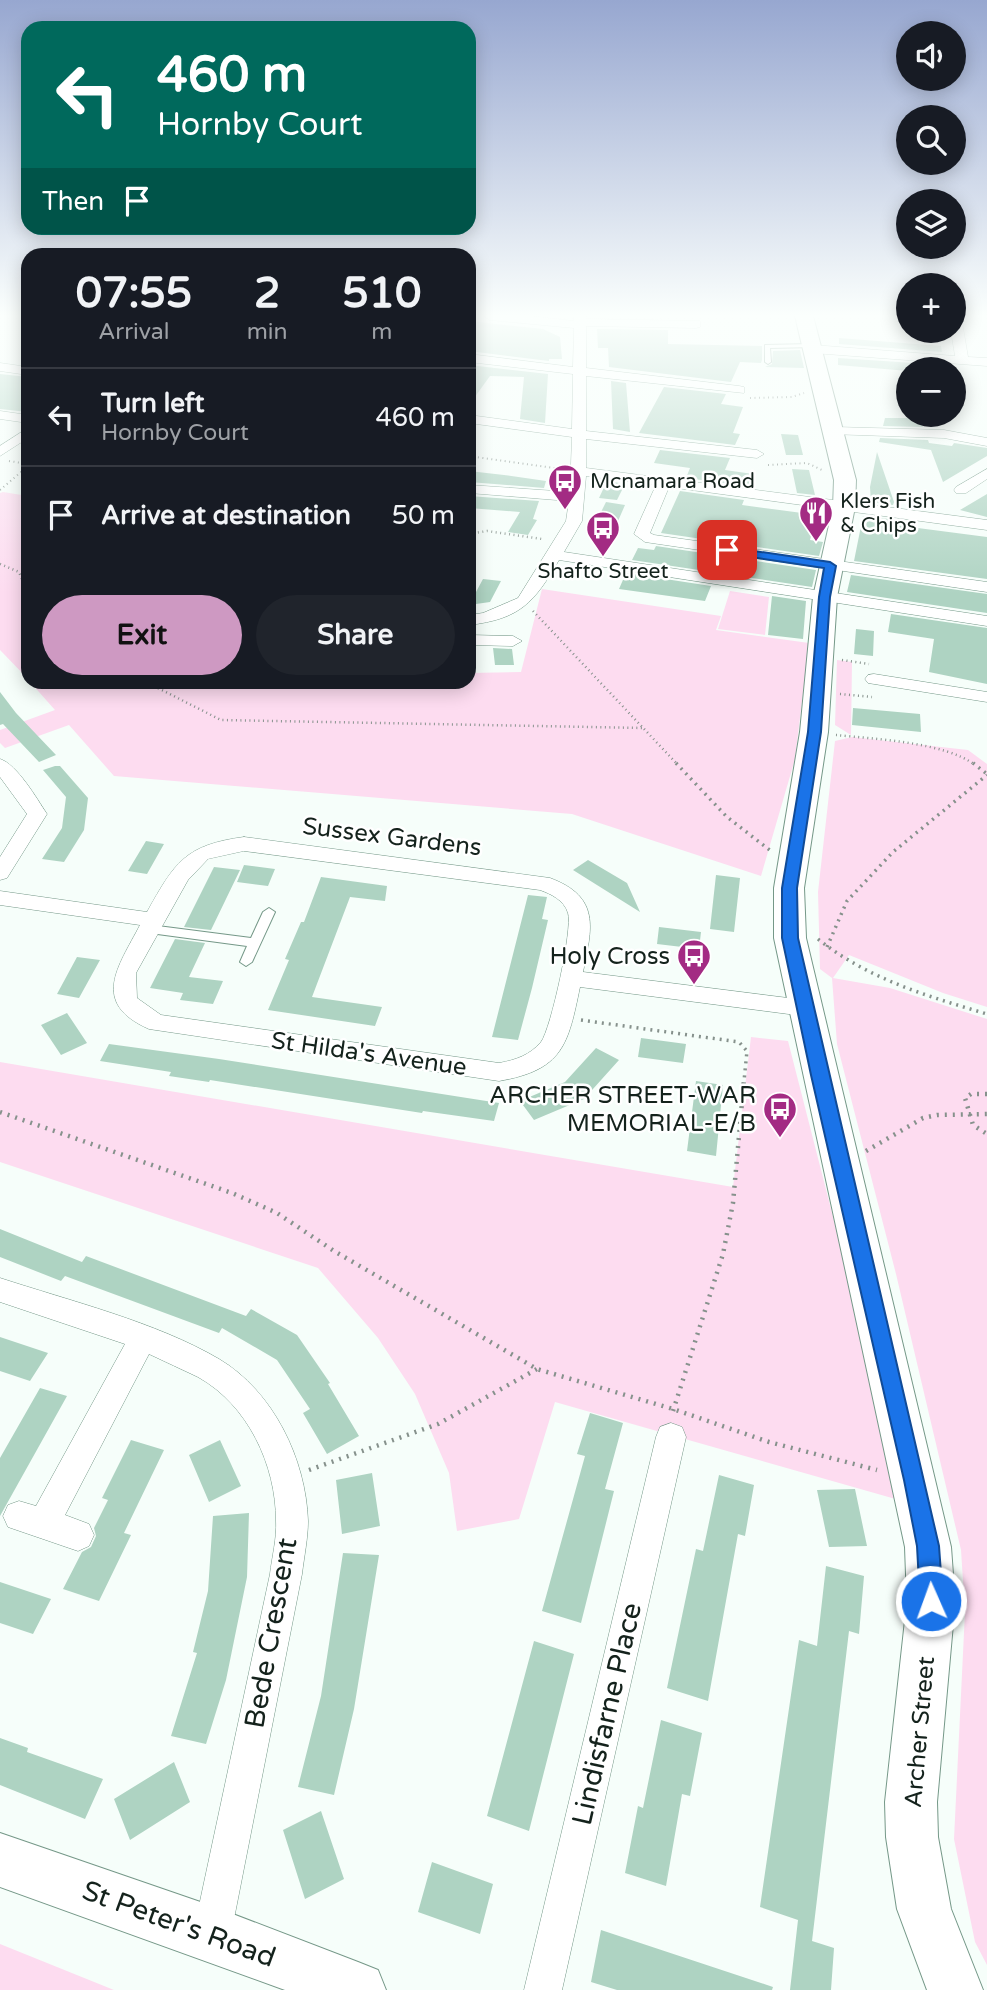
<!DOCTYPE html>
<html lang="en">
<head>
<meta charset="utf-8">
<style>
  body { margin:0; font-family:"Varela Round",sans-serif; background:#20242c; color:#f1f3f6; height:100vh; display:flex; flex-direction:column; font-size:26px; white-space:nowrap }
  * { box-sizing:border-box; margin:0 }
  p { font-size:23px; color:#9ea1a6 }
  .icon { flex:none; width:38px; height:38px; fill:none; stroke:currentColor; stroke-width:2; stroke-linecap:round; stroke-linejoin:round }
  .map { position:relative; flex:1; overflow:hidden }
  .sheet { position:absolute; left:21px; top:248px; width:455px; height:441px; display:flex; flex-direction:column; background:#171b24; border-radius:21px; box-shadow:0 4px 18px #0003 }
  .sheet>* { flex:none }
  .top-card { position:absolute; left:21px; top:21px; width:455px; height:214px; border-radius:21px; box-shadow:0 4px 18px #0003; background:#00695c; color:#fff; overflow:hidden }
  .tools { position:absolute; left:896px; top:21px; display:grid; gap:14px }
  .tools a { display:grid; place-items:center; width:70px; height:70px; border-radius:50%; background:#171b24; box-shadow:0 4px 18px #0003; font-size:35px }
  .pin { position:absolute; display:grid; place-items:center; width:60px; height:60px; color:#fff; margin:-30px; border-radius:14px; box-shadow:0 4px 10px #0006 }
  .me { position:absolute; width:77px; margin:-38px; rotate:358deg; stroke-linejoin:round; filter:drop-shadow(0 0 5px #0008) }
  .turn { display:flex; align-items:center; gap:24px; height:147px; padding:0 21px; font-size:32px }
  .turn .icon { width:91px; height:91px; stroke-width:2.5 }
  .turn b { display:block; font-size:49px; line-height:60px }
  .then { display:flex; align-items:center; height:66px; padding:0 21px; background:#0003; gap:14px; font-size:26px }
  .eta { display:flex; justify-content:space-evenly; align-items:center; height:119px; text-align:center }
  .eta b { font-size:42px; font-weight:700; line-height:49px }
  .cta { display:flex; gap:14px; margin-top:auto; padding:14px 21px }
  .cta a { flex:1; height:80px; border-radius:42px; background:#ce99c2; color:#111; font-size:28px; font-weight:700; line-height:80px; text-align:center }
  .cta a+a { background:#20242c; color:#f1f3f6 }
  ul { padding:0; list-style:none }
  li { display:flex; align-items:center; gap:21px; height:98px; padding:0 21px; border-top:2px solid #363941 }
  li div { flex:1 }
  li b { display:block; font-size:26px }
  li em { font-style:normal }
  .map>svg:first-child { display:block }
  .green { fill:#fddcf0 }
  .building { fill:#aed3c2 }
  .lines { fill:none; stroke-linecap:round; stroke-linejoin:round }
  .lane-casing { stroke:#759888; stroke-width:2 }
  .street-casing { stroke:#759888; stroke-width:1 }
  .secondary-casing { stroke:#759888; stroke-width:2 }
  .path-far3 { stroke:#86918c; stroke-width:2; stroke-dasharray:1 3.5; stroke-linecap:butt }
  .path-far2 { stroke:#86918c; stroke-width:2.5; stroke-dasharray:1 3.5; stroke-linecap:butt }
  .path-far1 { stroke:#86918c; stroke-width:3.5; stroke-dasharray:2 5; stroke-linecap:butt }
  .path { stroke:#86918c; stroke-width:4.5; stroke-dasharray:2 6; stroke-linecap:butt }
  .lane { fill:#fff; fill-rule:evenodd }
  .street { fill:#fff; fill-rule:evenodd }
  .secondary { fill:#fff; fill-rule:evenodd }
  .route { fill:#1a73e8; stroke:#114b97; stroke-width:2 }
  .labels { text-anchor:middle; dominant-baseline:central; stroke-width:5; stroke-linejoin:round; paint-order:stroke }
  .far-poi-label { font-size:21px; fill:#14221c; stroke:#fff; text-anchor:start }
  .street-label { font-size:24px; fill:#14221c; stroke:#fff }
  .poi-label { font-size:24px; fill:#14221c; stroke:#fff; text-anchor:end }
  .near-street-label { font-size:28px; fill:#14221c; stroke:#fff }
</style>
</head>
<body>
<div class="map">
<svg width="987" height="1990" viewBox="0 0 987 1990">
  <rect width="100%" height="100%" fill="#f6fefa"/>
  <path class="green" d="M3,492L28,496V679L0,650V493Z
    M542,589L721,616L716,630L809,643L795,759L761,876L572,814L114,776L69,725L5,748L0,743V730L55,710L31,683L469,682V673L521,672Z
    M730,591L769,597L765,635L718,629Z
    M837,660L852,662L851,735L835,725Z
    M852,737L968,750L987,764V1007L943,993L849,955L833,978L890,988L987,1019V1965L975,1942L954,1839L965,1612L961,1550L896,1274L837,1044L832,978L820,969L818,892L835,741Z
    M751,1037L788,1041L906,1502L555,1402L519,1519L457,1531L449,1473L415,1394L378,1338L318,1268L0,1162V1062L733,1187Z
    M0,1944L114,1990H0Z"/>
  <path class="building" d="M469,321L543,329L560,337L562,359H549V361L469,351Z
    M597,329L668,330V344L762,346V360L761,363L740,362L731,382L609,367L608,348H598Z
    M839,338L941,346L942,352L839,344Z
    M800,350L804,368L765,367L772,364L773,351Z
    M838,358L944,365L945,369L908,371L838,365Z
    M469,365L548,374L545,423L520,419L524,377L490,376L469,405Z
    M0,374L28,377V412L0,409Z
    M611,381L626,383L630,432L613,429Z
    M664,387L726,394L721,404L743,407L733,433L740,434L735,445L639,433Z
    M885,418H919L923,427L883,426Z
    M781,434L798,435L803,455H786Z
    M880,438L928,440L929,443L952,446L954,443L987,448V456L943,482L931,450L879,442Z
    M660,450L730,458L725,470L753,474L748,486L686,478L690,468L654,463Z
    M877,452L894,502L893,505L871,502L870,487Z
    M792,469L809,470L815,495L797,493Z
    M469,471L504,475L546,481L544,488L469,482Z
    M607,481L625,484L617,500L599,498Z
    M680,491L744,500L742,505L802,513L800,507L818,510L810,540L823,542L819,556L661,533Z
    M987,494V517L960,510Z
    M469,496L539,501L533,519L537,520L528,535L508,532L520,512L469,508Z
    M606,502L625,505L618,521L598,518Z
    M863,516L889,519L887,524L987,537V579L854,561Z
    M600,523L620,526L612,544L592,541Z
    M656,546L816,570L812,587L632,560L638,548L654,550Z
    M626,573L711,586L705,601L619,589Z
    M851,575L987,594V613L847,592Z
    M483,579L501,581L490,602L469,605Z
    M772,596L806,601L803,639L768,635Z
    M891,614L987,628V684L929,672L934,639L888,632Z
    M856,629L874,631L873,656L854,654Z
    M493,648L512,649L514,665H495Z
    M0,692L16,713L56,755L39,762L3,724L0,725Z
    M853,708L920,714L921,732L852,725Z
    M55,766H60L88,798L84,830L64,862L42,859L62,828L66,797L43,770Z
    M146,841L164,844L147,874L128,871Z
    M588,860L627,883L640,912L573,870Z
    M244,865L275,869L268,886L237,882Z
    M214,867L240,870L211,930L184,927Z
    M716,875L740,878L734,932L710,929Z
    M321,877L387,886L385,901L350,897L312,997L382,1007L375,1026L268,1010L289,960L285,959L301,922H304Z
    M528,895L547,897L542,919L548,920L532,988L518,1040L492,1037Z
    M659,927L701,932L699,949L657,944Z
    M175,939L205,943L189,977L223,981L213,1004L180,1000L183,993L150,988Z
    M77,957L100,960L79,998L57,994Z
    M67,1013L87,1043L61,1055L41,1025Z
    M641,1038L686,1044L683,1063L638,1057Z
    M109,1044L219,1059L499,1103L494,1121L423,1111L422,1113L210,1080L209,1082L169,1076L171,1072L100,1061Z
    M596,1048L619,1060L584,1099L534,1120L520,1101L565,1082Z
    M696,1081L723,1085L716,1156L687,1151Z
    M0,1229L82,1262L86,1256L246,1316L251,1309L297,1335L330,1383L328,1384L359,1436L327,1454L303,1413L310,1409L277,1360L222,1328L219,1333L65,1276L61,1281L0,1257Z
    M0,1337L48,1353L30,1381L0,1371Z
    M40,1388L67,1396L0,1516V1458Z
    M590,1413L623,1423L605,1489L614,1491L581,1623L542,1611L585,1456L577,1454Z
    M131,1440L164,1450L124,1533L131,1535L99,1601L63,1589L82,1552L91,1547L96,1536L94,1528L108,1500L102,1498Z
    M220,1440L241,1486L209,1502L189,1455Z
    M372,1473L380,1526L342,1534L336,1480Z
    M719,1475L754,1485L745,1536L738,1534L708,1701L667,1688L696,1549L703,1551Z
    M855,1489L867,1546L829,1547L817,1490Z
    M249,1513L247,1577L226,1680L206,1744L171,1736L197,1653L193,1652L208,1591L213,1516Z
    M343,1553L379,1555L354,1709L334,1795L298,1787L321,1696Z
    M826,1566L864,1576L859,1634L849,1631L812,1941L834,1948L831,1990H790L798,1920L760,1907L799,1640L817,1646Z
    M0,1582L51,1599L33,1634L0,1623Z
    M534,1641L574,1654L529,1831L487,1816Z
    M661,1720L702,1733L690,1796L682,1794L666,1886L625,1873L638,1806L643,1808Z
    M0,1738L28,1748L27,1752L103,1779L85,1819L0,1785Z
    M174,1762L190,1802L130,1840L114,1799Z
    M321,1811L344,1879L305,1899L283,1830Z
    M432,1862L493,1884L480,1934L418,1912Z
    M601,1930L773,1987L772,1990H617L591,1982Z"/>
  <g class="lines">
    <g class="lane-casing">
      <path id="lane" d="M812,344L814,345V347L770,348L771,362L768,364L765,362V345Z
        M269,908L275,912L252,962L246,966L240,962L247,946L150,933L144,929L150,925L251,938L263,912Z"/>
    </g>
    <g class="street-casing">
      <path id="street" d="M484,316H530L574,321V316H586V319L700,321V327L696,328L586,326V368L739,386L744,387V393L586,376V431L757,450L764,454L757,458L586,439V468L987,520V530L669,487L650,533L654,535L987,582V592L645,542L634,534L656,485L586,476L582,521L564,552L987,616V626L559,560C534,603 520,619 469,625V615L483,613L518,598L566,521L569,501L469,493V485L570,492L572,437L469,423V415L572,429L573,374L469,362V354L573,367L574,328L490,320Z
        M954,316H961L968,357L987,358V366L813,353L807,349L813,345L955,356L951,331H954Z
        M0,363L28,367V375L0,371Z
        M0,411L28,415V423L0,419Z
        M835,427L944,430L987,438V446L944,438L830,434V428Z
        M28,428V438L0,456V446Z
        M987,469V479L966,493H956L954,490L956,487Z
        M469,635L513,636L522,641L513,646L469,645Z
        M874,674L987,692V702L868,683L865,679L868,675Z
        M0,759C17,764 37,799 47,814L7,878L0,880V857L27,814L0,777Z
        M244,837L550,878C601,897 592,928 583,972L804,1000L812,1002L815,1008L812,1014L804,1016L580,987C568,1045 563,1070 499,1081L149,1029C90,1003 118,967 140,925L0,905V891L147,912C175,862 185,845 244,837ZM244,851L540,890C551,894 564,900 568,913C573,928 551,1029 541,1042C530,1055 516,1060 499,1063L161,1015L137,998L136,973L188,880L208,859Z
        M0,1278C70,1301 156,1322 219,1359C273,1391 306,1459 308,1521C308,1538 304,1557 302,1574L231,1934L225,1947L212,1953L199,1947L193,1934L270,1574C272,1557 277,1538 276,1521C276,1465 248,1405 198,1377C182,1369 165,1362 149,1354L65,1515L89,1524L94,1535L89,1546L78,1551L8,1527L3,1516L8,1505L19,1501L36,1506L125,1344L0,1302Z
        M671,1423L682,1427L686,1437L562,1990H524L656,1437L660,1427Z"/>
    </g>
    <g class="secondary-casing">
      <path id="secondary" d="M795,316H813L856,480L855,507L837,597L828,732L804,888L806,938L951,1547L955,1602L937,1802L938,1837L951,1909L983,1990H927L897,1909L886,1837L885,1802L907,1602L905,1547L774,938V888L800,732L813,597L833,507L834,480Z
        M0,1833L212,1906L358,1962L378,1970L386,1990H285L0,1887Z"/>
    </g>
    <path class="path-far3" d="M750,398L792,397L804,393
      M469,456L561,469
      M9,461L28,464
      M768,465L807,463L822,470
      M0,490L28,466"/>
    <path class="path-far2" d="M469,534L487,531L542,539
      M0,564L19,572L28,593
      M533,611L678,765
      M842,660L869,664
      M146,682L221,720L643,728
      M840,694L872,697
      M836,735C874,739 945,742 975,765"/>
    <path class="path-far1" d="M676,763L727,817L771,851
      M973,763L987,774
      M818,939C868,979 927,996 987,1014
      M827,947L847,901L893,852L987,775
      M581,1020L739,1042L747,1051L744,1081"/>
    <path class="path" d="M987,1094H971L965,1098L973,1125L987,1134
      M0,1112L232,1193L277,1213L334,1251L537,1369L673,1409L769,1442L877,1470
      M866,1151L923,1118L937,1115L987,1114
      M673,1411L723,1254L733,1203L744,1080
      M309,1470L438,1424L537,1369"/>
    <use href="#lane" class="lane"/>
    <use href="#street" class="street"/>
    <use href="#secondary" class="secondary"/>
  </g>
  <linearGradient id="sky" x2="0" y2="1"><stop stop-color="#97a7d0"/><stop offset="0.53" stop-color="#fbfffd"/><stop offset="1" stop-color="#fbfffd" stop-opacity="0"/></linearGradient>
  <rect width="987" height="595" fill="url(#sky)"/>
  <path class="route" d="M727,547L830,562L836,566L830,597L821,732L797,888L798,938L939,1546L943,1601L939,1609L931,1613L923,1609L920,1601L917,1546L904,1480L811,1075L782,938V888L808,732L819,597L824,568L723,553V548Z"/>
  <defs>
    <g id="bus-pin" transform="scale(1.75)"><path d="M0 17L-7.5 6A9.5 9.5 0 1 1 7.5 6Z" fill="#a32b83" stroke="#fff"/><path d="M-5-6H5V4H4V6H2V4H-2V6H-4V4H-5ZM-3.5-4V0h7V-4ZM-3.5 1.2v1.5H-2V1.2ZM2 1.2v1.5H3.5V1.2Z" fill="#fff"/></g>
    <g id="restaurant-pin" transform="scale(1.75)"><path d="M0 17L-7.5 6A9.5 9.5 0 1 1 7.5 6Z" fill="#a32b83" stroke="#fff"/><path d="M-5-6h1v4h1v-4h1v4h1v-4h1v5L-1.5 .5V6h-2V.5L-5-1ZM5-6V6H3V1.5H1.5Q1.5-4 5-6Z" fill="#fff"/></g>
  </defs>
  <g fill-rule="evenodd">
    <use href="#bus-pin" x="565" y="481"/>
    <use href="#restaurant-pin" x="816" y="513"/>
    <use href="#bus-pin" x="603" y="528"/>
    <use href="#bus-pin" x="694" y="956"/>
    <use href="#bus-pin" x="780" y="1109"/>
  </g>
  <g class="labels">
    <g class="far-poi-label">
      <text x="590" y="481">Mcnamara Road</text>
      <text x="840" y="501">Klers Fish<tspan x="840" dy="24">&amp; Chips</tspan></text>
      <text x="603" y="571" text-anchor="middle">Shafto Street</text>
    </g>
    <g class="street-label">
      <text transform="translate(392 837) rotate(7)">Sussex Gardens</text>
      <text transform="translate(369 1054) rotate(8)">St Hilda's Avenue</text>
      <text transform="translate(920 1732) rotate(-85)">Archer Street</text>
    </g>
    <g class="poi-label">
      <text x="670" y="956">Holy Cross</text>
      <text x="756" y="1095">ARCHER STREET-WAR<tspan x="756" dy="28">MEMORIAL-E/B</tspan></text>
    </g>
    <g class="near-street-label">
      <text transform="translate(271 1633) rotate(-80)">Bede Crescent</text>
      <text transform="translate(607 1714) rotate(-77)">Lindisfarne Place</text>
      <text transform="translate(179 1924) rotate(20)">St Peter's Road</text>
    </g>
  </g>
</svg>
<div class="tools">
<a><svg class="icon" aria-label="sound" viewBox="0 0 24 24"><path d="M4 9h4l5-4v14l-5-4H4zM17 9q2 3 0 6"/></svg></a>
<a><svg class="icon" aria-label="search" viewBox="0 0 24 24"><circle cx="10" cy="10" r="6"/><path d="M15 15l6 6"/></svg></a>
<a><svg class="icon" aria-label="layers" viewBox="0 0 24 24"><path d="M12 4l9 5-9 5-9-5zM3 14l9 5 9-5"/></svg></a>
<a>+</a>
<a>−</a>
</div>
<div class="pin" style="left:727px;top:550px;background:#d93025"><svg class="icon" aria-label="arrive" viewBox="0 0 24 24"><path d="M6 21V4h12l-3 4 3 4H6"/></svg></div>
<svg class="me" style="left:931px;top:1601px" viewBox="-20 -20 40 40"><circle r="17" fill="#1a73e8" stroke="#fff" stroke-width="3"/><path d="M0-11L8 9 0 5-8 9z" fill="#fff"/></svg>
<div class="top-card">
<div class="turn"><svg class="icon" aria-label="left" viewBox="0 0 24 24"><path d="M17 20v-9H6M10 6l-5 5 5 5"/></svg><div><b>460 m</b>Hornby Court</div></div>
<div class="then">Then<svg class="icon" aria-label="arrive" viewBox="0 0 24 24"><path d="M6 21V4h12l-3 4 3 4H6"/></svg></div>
</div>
<section class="sheet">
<div class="eta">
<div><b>07:55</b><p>Arrival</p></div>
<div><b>2</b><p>min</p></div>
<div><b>510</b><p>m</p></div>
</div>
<ul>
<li><svg class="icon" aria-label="left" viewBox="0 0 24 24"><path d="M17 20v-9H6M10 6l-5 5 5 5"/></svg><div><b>Turn left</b><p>Hornby Court</p></div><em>460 m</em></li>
<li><svg class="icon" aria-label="arrive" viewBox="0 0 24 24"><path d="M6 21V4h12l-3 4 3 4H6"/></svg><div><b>Arrive at destination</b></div><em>50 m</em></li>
</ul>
<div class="cta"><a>Exit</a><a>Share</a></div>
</section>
</div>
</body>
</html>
